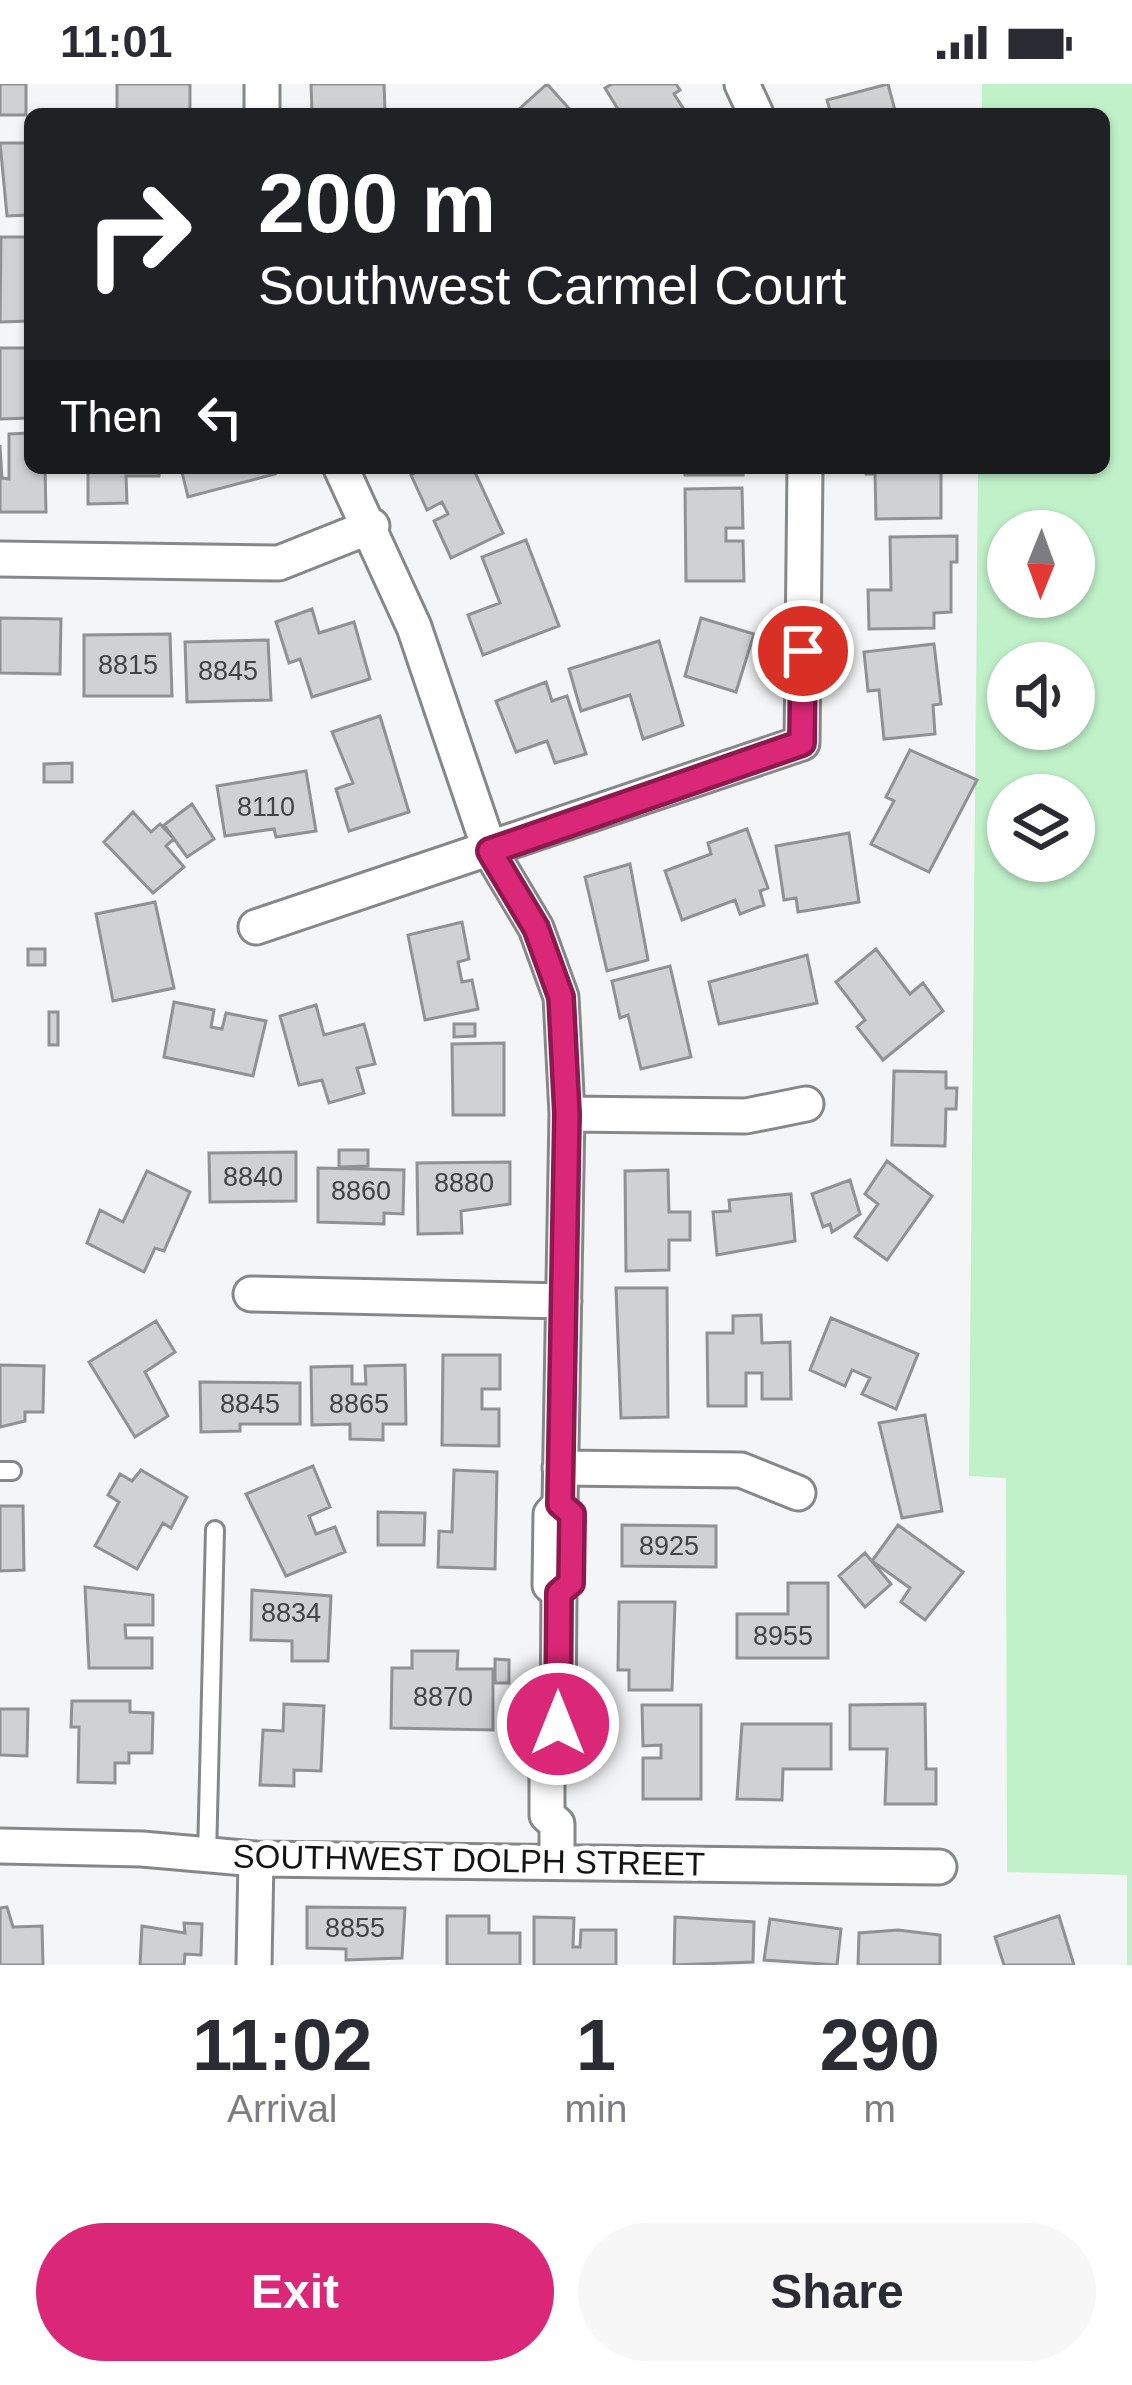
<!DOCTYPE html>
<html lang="en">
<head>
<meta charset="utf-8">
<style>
  body { margin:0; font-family:Helvetica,sans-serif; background:#f7f7f7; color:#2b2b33; height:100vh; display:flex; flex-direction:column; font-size:45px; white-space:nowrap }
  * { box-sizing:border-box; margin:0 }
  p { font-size:39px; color:#7c7c81 }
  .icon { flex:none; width:66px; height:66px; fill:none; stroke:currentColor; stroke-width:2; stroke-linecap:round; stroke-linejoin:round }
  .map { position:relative; height:1881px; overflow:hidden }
  .sheet { display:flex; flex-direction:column; background:#fff; flex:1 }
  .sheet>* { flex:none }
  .guide { position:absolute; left:24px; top:24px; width:1086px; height:366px; border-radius:18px; box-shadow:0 3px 9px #0004; background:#202124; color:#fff; overflow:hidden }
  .needle { width:78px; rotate:181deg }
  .fabs { position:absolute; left:987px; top:426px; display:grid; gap:24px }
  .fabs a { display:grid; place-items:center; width:108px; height:108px; border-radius:50%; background:#fff; box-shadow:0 3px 9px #0004; font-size:60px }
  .pin { position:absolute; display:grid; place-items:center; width:102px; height:102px; color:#fff; margin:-51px; border:6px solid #fff; border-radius:50%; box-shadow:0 3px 12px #0007 }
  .me { position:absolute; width:132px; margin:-66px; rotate:0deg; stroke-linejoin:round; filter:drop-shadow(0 0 9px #0008) }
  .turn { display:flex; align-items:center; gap:42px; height:252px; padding:0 36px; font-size:54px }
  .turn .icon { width:156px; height:156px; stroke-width:2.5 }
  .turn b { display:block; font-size:84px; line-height:102px }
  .then { display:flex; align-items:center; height:114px; padding:0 36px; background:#0003; gap:24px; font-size:45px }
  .eta { display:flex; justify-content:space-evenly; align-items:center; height:204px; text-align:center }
  .eta b { font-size:72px; font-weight:700; line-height:84px }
  .action { display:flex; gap:24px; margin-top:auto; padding:24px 36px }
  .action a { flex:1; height:138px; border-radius:72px; background:#db2777; color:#fff; font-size:48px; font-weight:700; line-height:138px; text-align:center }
  .action a+a { background:#f7f7f7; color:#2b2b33 }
  .status { display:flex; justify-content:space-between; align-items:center; height:84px; padding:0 60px; background:#fff; direction:ltr }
  .status svg { height:33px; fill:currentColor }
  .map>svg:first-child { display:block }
  .green { fill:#c0f1c9; fill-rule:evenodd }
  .building { fill:#d0d1d2; stroke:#909192; stroke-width:3 }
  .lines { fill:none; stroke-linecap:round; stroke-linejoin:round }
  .lane-casing { stroke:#868788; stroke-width:22 }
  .street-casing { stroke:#868788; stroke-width:39 }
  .lane { stroke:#fff; stroke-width:16 }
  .street { stroke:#fff; stroke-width:33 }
  .route-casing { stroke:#8e194d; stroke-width:30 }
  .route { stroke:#db2777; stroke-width:21 }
  .labels { text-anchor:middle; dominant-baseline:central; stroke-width:10; stroke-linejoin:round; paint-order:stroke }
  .number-label { font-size:27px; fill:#424344 }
  .street-label { font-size:33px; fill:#131414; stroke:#fff }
</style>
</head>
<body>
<div class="status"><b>11:01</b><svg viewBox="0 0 49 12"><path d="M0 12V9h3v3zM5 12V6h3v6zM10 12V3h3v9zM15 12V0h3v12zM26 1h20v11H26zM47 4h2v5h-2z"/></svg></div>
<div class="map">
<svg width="1132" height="1881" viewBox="0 0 1132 1881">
  <rect width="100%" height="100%" fill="#f4f5f6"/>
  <path class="green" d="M982,0H1132V1881H1127V1791L1007,1788L1006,1394L969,1392L978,384H1104V30H982ZM1008,447H1074V513H1008ZM1008,579H1074V645H1008ZM1008,711H1074V777H1008Z"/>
  <path class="building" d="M0,0H26V31H0Z
    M117,0H190V30H117Z
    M311,0H384L385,27L312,28Z
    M547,0L574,30H519L517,27Z
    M612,0H676L680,6L674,10L687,30H621L605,4Z
    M888,0L896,30H831L827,16Z
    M0,59H30V131L7,132Z
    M1,153H30V237L0,238Z
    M0,264H30V334L0,335Z
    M30,349V384H45L46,428H0V361L2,394L9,395V350Z
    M88,384H159V392H126L127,419L88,420Z
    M181,384H273L275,390L188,413Z
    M424,384H473L503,449L451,474L434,437L448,430L442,418L427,426L411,391Z
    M684,384H743V391H685Z
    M866,384H941V434L876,435L875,390H866Z
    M742,404L743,444H726V457H743L744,497H686L685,405Z
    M957,452V478H951V528L934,529V544L869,545L868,506H891L890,453Z
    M526,456L559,542L483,571L468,531L500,519L482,473Z
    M312,525L319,549L354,538L370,595L312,613L300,575L289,579L276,538Z
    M0,534L61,535L60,590L0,589Z
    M701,534L754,550L736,608L685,592Z
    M170,550L172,612H84V551Z
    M268,556L271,616L187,618L185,558Z
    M659,557L683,641L643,655L630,611L581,627L569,585Z
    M934,560L941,620L933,621L935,650L884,655L879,606L868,607L864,568Z
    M546,598L552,617L567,612L586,670L555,679L547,657L516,668L496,617Z
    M380,632L409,728L349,747L336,705L353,699L332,648Z
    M910,666L977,696L929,788L871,760L894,717L886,713Z
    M72,679V698H44V680Z
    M306,687L316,747L276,753L274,745L225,752L217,702Z
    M192,720L214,755L187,773L164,741Z
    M133,728L151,748L160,740L174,755L166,762L184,783L153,809L104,758Z
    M747,745L768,804L760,807L764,821L740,830L735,816L682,836L665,787L711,770L708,759Z
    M849,749L859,818L798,828L796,814L784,816L776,762Z
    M630,780L648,876L607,887L585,793Z
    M155,818L174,904L113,917L96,830Z
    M462,838L469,875L458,878L462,898L472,896L478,925L425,936L408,851Z
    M28,865H45V881H28Z
    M876,865L910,910L923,899L943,927L883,976L857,943L865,936L836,898Z
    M807,871L817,919L719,940L709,898Z
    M670,882L691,973L641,985L628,931L620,934L612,897Z
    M174,918L214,926L211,943L222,945L226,929L266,937L253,992L164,973Z
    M316,921L324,951L364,940L375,980L357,984L364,1009L329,1019L322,996L299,1001L280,932Z
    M49,928H58V961H49Z
    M454,940H475V952L454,953Z
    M504,959V1031H453L452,960Z
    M894,987L946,988V1004H957L956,1025H946L945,1062L892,1061Z
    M339,1066H368V1082L339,1083Z
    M296,1068V1117L210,1118L209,1069Z
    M887,1077L932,1112L887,1176L855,1153L878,1120L865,1110Z
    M510,1078V1120L461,1127L462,1149L418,1150L417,1079Z
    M318,1084L404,1086L403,1130L384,1129V1140L318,1138Z
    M668,1086L669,1128H690V1156H669V1186L626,1187L625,1087Z
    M147,1087L190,1108L164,1167L155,1164L144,1188L87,1159L100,1126L123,1138Z
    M850,1096L860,1130L832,1148L830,1140L823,1143L812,1110Z
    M791,1110L795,1157L717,1171L713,1128L730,1127L729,1116Z
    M616,1204H667L668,1333L621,1334Z
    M761,1231L762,1259L790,1258L791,1315H762V1289H746V1322H708L707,1249H733V1232Z
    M831,1234L918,1270L896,1325L862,1310L870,1294L852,1286L845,1302L810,1286Z
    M156,1237L175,1268L145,1288L168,1332L135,1353L89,1278Z
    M443,1271H500V1305H482V1325H499V1362L442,1361Z
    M0,1281L44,1282L43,1328H25V1337L0,1343Z
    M405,1281L406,1340H383V1356L350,1355V1340L312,1341L311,1283L352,1282V1300H366L365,1282Z
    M200,1298L300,1299V1340H240V1347L201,1348Z
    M925,1331L942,1427L902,1434L879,1339Z
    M313,1382L330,1423L309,1432L316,1450L335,1443L345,1468L286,1492L246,1410Z
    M141,1386L187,1413L171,1444L163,1439L137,1485L95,1462L119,1418L108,1411L120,1390L132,1397Z
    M454,1386L497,1388L495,1485L438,1483L439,1447L452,1448Z
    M0,1422H23L24,1486L0,1487Z
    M378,1428L425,1429L424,1461H378Z
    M622,1441L716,1442V1483L622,1482Z
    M898,1441L963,1488L925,1536L901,1518L910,1504L872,1477Z
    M865,1469L891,1500L865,1523L839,1492Z
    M788,1499H828V1574H737V1530H788Z
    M85,1503L153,1511V1541H125L126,1554H152V1584H89Z
    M252,1506L331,1512L328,1577H292V1557L251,1556Z
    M619,1518H675L672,1606H629V1586H618Z
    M412,1567H458L457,1585H493V1646L391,1644L392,1584H412Z
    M495,1575L509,1576V1599H495Z
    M72,1617H130V1628L153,1629L152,1669H129V1679H115V1699L78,1698L79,1643H71Z
    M284,1620L324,1622L321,1687L294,1686V1702L260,1701L263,1646L283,1647Z
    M925,1620L926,1685H936V1720H885L887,1665H850V1621Z
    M642,1621H701V1715H643V1674H661V1661L643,1662Z
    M0,1625H28L27,1672L0,1671Z
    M742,1640H831V1685H783L782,1716L737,1715Z
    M7,1823L13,1843L42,1842L43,1881H0V1824Z
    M307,1823L405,1824L402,1874L346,1876V1865L307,1864Z
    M447,1832H489V1849H520V1881H447Z
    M1059,1832L1074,1881H1004L995,1853Z
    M534,1833L574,1834L573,1863H580L581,1846H616V1881H534Z
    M675,1833L754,1838L753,1878L674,1881Z
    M770,1835L841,1845L837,1881L764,1876Z
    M184,1839L202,1840L201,1871L185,1870L184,1881H140L142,1842L185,1849Z
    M898,1846L940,1851V1881H858L859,1849Z"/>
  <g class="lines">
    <g class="lane-casing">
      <path id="lane" d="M0,1387H12
        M207,1772L215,1446"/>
    </g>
    <g class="street-casing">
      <path id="street" d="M742,0L756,30
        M262,30V0
        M341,384L414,543L490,767L536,844L561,913L567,1030L560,1420L551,1430L550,1501L559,1509L558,1640L547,1653V1731L557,1740V1776
        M0,475L279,479L372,442
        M256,843L802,659L805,384
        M567,1030L746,1032L806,1020
        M251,1210L564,1217
        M560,1384L741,1386L798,1409
        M0,1762L142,1765L256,1775L939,1783
        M254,1881L256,1775"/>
    </g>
    <use href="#lane" class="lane"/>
    <use href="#street" class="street"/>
  </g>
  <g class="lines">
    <g class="route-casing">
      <path id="route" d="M558,1640L559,1509L571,1499L572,1430L560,1420L567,1030L561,913L536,844L490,767L802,659L803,567"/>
    </g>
    <use href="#route" class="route"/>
  </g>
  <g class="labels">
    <g class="number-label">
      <text x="128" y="581">8815</text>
      <text x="228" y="587">8845</text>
      <text x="266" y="723">8110</text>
      <text x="253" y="1093">8840</text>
      <text x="464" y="1099">8880</text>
      <text x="361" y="1107">8860</text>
      <text x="250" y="1320">8845</text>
      <text x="359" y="1320">8865</text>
      <text x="669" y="1462">8925</text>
      <text x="291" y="1529">8834</text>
      <text x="783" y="1552">8955</text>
      <text x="443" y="1613">8870</text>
      <text x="355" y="1844">8855</text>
    </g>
    <g class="street-label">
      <text transform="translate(469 1776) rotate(1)">SOUTHWEST DOLPH STREET</text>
    </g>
  </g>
</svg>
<div class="fabs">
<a><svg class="needle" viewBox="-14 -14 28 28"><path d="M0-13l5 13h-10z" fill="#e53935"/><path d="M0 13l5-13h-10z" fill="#7c7c81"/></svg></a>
<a><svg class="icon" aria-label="sound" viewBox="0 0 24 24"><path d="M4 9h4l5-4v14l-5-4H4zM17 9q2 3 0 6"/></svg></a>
<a><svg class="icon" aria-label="layers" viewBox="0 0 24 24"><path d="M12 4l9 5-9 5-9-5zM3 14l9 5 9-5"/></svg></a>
</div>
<div class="pin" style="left:803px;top:567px;background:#d93025"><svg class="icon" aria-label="arrive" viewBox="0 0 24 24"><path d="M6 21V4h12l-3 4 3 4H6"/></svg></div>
<svg class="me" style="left:558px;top:1640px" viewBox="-20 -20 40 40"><circle r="17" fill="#db2777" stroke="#fff" stroke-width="3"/><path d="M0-11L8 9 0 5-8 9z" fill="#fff"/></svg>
<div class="guide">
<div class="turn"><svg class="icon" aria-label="right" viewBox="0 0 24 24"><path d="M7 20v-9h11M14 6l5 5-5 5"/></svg><div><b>200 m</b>Southwest Carmel Court</div></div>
<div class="then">Then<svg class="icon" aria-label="left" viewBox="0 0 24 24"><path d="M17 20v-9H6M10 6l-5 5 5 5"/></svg></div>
</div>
</div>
<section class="sheet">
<div class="eta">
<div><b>11:02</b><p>Arrival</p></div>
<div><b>1</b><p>min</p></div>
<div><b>290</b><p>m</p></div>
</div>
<div class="action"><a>Exit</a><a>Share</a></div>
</section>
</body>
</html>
